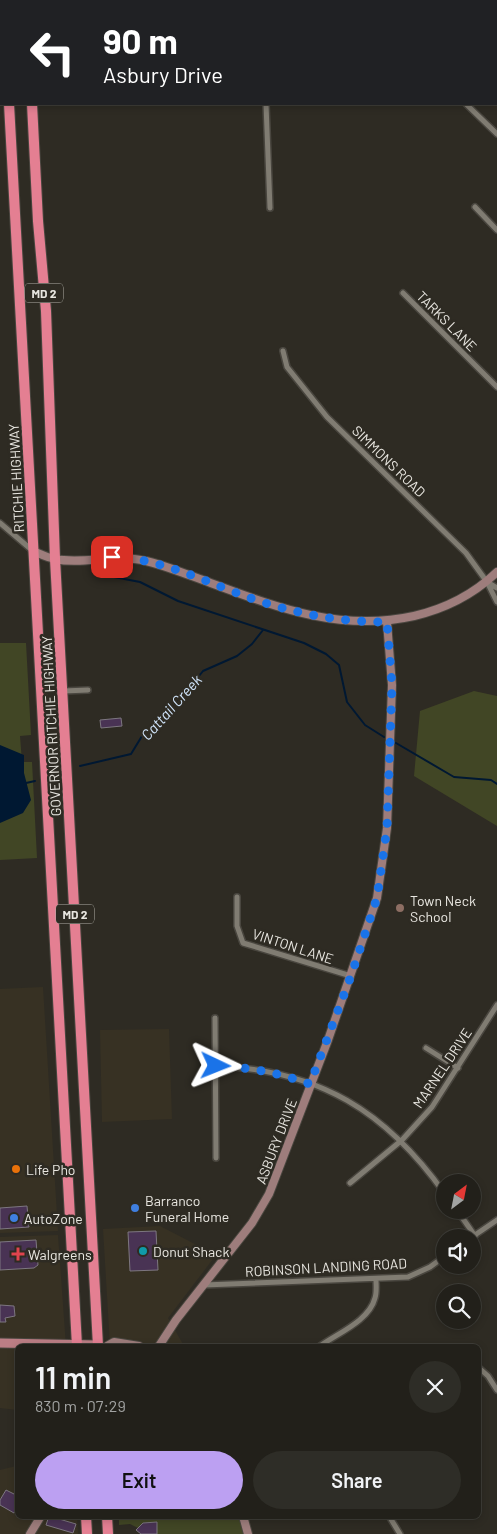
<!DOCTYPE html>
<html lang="en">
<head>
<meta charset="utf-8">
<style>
  body { margin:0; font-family:Barlow,sans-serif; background:#2e2d27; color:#f1f3f6; height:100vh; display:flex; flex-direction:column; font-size:19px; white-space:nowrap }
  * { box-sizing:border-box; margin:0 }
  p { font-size:16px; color:#a2a3a2 }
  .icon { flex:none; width:28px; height:28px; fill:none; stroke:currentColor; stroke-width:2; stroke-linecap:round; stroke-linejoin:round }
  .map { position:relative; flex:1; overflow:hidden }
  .side { position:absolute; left:15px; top:1344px; width:466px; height:175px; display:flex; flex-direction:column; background:#22201a; border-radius:8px; box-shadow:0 2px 8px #0003,0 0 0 1px #3f3e39 }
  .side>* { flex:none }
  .hud { position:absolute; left:0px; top:0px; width:498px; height:105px; box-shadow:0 2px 8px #0003,0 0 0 1px #3f3e39; background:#202124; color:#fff; overflow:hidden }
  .needle { width:32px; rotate:32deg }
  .controls { position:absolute; left:436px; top:1174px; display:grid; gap:10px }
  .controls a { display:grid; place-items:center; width:45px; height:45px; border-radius:50%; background:#22201a; box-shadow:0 2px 8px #0003,0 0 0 1px #3f3e39; font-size:25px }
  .pin { position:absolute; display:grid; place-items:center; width:42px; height:42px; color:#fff; margin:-21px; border-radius:10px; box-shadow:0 2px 8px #0006 }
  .me { position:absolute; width:55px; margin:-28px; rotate:92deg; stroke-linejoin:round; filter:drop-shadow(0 0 4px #0008) }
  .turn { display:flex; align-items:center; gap:18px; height:105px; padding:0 20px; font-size:22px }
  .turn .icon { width:65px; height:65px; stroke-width:2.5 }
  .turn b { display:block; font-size:35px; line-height:42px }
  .round { display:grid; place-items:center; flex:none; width:52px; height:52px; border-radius:26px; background:#2e2d27 }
  .summary { display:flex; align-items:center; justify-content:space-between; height:85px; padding:0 20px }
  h1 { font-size:30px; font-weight:600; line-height:38px }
  .action { display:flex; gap:10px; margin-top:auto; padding:10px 20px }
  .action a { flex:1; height:58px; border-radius:30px; background:#bca0f2; color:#111; font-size:20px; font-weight:600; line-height:58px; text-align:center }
  .action a+a { background:#2e2d27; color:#f1f3f6 }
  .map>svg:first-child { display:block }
  .built { fill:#373123 }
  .green { fill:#414625 }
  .water { fill:#001832 }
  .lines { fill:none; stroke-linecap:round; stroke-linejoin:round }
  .stream { stroke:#001832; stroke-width:2 }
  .building { fill:#493354; stroke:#7d7780 }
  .street-casing { stroke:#49463f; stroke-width:8 }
  .secondary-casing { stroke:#49463f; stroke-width:10 }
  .primary-casing { stroke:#49463f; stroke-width:11 }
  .highway-casing { stroke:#49463f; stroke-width:12 }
  .street { stroke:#807c72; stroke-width:5 }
  .secondary { stroke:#9e7d7c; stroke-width:8 }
  .primary { stroke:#bc7e85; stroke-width:9 }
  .highway { stroke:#e47f92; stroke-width:10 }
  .route { stroke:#1a73e8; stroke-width:9; stroke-dasharray:0 16.2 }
  .education-dot { fill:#8d6e63; stroke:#2e2b23; stroke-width:2 }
  .food-dot { fill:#e8710a; stroke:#2e2b23; stroke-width:2 }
  .shop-dot { fill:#3f7fe0; stroke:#2e2b23; stroke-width:2 }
  .culture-dot { fill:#0f9aa8; stroke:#2e2b23; stroke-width:2 }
  .health-dot { fill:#e0444e; stroke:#2e2b23; stroke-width:2 }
  .labels { text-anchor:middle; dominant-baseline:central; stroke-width:5; stroke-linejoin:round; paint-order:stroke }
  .shield { fill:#2e2b23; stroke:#b1afa8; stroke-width:1 }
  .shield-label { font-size:12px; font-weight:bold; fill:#e9e7e1 }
  .street-label { font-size:14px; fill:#e9e7e1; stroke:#2e2b23 }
  .poi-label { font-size:14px; fill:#e9e7e1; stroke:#2e2b23; text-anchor:start }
  .water-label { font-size:15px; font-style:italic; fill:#d2e6fc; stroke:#2e2b23 }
</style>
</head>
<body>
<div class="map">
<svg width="497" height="1534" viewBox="0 0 497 1534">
  <rect width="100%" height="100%" fill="#2e2b23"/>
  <path class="built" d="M43,987L58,1231L0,1233V989Z
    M169,1029L172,1119L102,1122L100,1030Z
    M160,1226L216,1255L168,1318L184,1346H110L103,1229Z
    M58,1235L66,1346H18L17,1410L0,1408V1237Z
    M17,1448L18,1516H77L78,1534H0V1470L16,1466Z"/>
  <path class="green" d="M0,643H26L31,735L20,736L22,762H32L37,858L0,860Z
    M474,691L497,696V826L414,776L420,711Z
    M119,1516H242L244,1534H157L156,1522L143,1523L138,1528L130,1524L119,1525Z"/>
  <path class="water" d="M0,745L24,755V773L31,800L23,813L0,823Z"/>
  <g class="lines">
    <path class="stream" d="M114,577L140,582L178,601L304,643L326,654L339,665L347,702L365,725L384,737
      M396,743L454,777L491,780L497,784
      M80,766L131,754L142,736L187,691L203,671L237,656L252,644L263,630
      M26,783L35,781"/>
  </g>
  <path class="building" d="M121,718L122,726L101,728L100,720Z
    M27,1206L29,1227L0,1229V1208Z
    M156,1231L158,1270L130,1271L128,1232Z
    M36,1240L38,1265L34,1268L0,1270V1242Z
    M0,1305L14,1306L15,1316L5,1318L6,1322H0Z
    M6,1490L18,1496V1508L14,1513L0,1505V1500Z
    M49,1516L76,1524L73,1533L46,1525Z
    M157,1522V1534H141L136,1530L143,1523Z"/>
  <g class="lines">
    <g class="street-casing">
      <path id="street" d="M261,0L262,1
        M352,0L357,1
        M266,104L270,208
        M466,104L497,134
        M475,207L497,230
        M403,293L497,387
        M283,351L287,367L327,417L466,553L487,582L497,602
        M0,523L33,551
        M487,582L497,588
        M63,691L88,690
        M237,897V926L243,943L351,976
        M215,1018L216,1158
        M426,1048L458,1068
        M216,1066C319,1070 386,1111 445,1194
        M350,1183L402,1140L432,1107L497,1005
        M457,1210L475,1236
        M472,1237L497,1220
        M204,1285L408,1277L430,1267L445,1256
        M320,1346C338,1333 369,1321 375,1298C377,1292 376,1285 376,1279
        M479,1368L488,1376L497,1390
        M389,1516L400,1534"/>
    </g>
    <g class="secondary-casing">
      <path id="secondary" d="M33,551C40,554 48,558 55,559C84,565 115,553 146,561C164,565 182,573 200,579C271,605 337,633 414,616C444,609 474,594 497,572
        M107,1346L114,1342L139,1346
        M159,1346L176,1320L252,1223L269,1194L328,1040L377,898L387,828L392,685L387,622
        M243,1516L248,1534
        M30,1534L41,1516"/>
    </g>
    <g class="primary-casing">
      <path id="primary" d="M0,1343L97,1345"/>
    </g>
    <g class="highway-casing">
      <path id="highway" d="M4,0V1
        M27,0V1
        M9,104L77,1346
        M32,104L38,221L46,311L55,559L98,1346
        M86,1516L87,1534
        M107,1516L108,1534"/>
    </g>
    <use href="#street" class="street"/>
    <use href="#secondary" class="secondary"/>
    <use href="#primary" class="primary"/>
    <use href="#highway" class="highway"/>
  </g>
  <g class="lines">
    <path class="route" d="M112,557C163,558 211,585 259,601C302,615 342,622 387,622L392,685L387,828L377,898L351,976L310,1084C278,1073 250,1067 216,1066"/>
  </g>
  <circle class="education-dot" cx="400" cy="908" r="5"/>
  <circle class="food-dot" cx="16" cy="1169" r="5"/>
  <g class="shop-dot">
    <circle cx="135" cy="1208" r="5"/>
    <circle cx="14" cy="1218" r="5"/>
  </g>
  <circle class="culture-dot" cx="143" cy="1251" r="5"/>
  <path class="health-dot" d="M15.5 1246.5h5v5h5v5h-5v5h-5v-5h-5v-5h5z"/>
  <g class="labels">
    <g class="shield">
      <rect x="25" y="283.5" width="38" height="19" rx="4"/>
      <rect x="56" y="904.5" width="38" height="19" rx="4"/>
    </g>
    <g class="shield-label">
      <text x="44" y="293">MD 2</text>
      <text x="75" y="914">MD 2</text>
    </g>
    <g class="street-label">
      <text transform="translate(447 321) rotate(45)">TARKS LANE</text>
      <text transform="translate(389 461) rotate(44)">SIMMONS ROAD</text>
      <text transform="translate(16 478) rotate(-93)">RITCHIE HIGHWAY</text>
      <text transform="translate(51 726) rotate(-93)">GOVERNOR RITCHIE HIGHWAY</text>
      <text transform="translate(293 946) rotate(18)">VINTON LANE</text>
      <text transform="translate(442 1068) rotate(-56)">MARNEL DRIVE</text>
      <text transform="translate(276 1141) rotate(-69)">ASBURY DRIVE</text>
      <text transform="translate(326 1267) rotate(-3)">ROBINSON LANDING ROAD</text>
    </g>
    <g class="poi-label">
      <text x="410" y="900">Town Neck<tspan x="410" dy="16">School</tspan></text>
      <text x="26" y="1169">Life Pho</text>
      <text x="145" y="1200">Barranco<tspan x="145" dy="16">Funeral Home</tspan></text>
      <text x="24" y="1218">AutoZone</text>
      <text x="153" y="1251">Donut Shack</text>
      <text x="28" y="1254">Walgreens</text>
    </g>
    <g class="water-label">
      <text transform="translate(171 707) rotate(-48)">Cattail Creek</text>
    </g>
  </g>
</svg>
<div class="controls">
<a><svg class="needle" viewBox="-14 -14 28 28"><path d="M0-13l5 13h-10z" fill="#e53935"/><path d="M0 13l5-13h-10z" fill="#a2a3a2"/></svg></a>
<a><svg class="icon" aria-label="sound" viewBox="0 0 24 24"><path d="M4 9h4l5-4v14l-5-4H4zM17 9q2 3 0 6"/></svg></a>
<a><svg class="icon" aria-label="search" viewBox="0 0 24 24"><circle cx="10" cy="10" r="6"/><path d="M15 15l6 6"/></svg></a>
</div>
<div class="pin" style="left:112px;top:557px;background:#d93025"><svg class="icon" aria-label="arrive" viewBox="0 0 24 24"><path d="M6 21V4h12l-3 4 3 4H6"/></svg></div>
<svg class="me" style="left:216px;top:1066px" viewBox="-20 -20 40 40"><path d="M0-17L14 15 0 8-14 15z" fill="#1a73e8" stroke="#fff" stroke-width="4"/></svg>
<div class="hud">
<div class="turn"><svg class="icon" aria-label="left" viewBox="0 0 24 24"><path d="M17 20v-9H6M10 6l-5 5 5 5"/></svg><div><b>90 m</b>Asbury Drive</div></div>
</div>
<section class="side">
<div class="summary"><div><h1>11 min</h1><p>830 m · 07:29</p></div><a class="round"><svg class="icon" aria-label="close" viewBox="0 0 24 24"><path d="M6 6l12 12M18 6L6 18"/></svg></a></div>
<div class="action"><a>Exit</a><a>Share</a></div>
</section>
</div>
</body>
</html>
